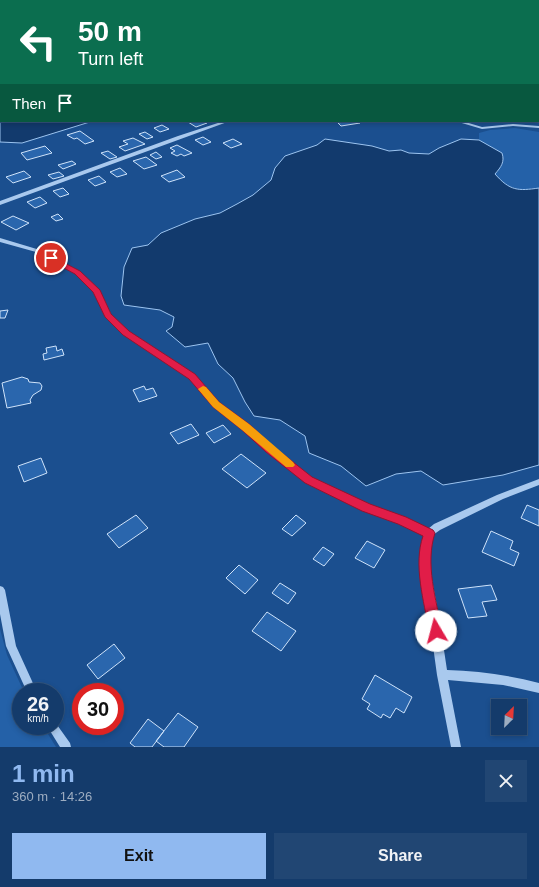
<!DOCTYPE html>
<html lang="en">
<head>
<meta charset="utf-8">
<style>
  body { margin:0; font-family:Arial,sans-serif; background:#214673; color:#f1f3f6; height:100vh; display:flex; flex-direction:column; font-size:15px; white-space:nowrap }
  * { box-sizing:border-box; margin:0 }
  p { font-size:13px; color:#9dadc1 }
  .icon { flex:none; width:22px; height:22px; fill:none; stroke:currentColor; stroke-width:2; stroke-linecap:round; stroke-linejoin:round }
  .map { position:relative; height:747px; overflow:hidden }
  .side { display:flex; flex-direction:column; background:#143b6b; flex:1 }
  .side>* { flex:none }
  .guide { position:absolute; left:0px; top:0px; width:539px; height:122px; box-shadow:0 2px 6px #0003,0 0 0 1px #33557e; background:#0b6e4f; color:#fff; overflow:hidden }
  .needle { width:26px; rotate:24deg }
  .tools { position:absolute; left:491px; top:699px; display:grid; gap:8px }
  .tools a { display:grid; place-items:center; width:36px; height:36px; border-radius:0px; background:#143b6b; box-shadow:0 2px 6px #0003,0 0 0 1px #33557e; font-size:20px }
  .speed { position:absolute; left:12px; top:683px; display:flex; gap:8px; font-size:20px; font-weight:700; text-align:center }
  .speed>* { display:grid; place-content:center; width:52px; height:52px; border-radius:50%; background:#143b6b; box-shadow:0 2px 6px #0003,0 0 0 1px #33557e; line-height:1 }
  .speed small { font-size:10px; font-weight:400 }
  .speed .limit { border:6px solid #d22; background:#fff; color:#111 }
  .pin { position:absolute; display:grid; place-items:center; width:34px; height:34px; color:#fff; margin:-17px; border:2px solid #fff; border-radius:50%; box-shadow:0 1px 4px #0007 }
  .me { position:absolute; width:44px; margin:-22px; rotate:352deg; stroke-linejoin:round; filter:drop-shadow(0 0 3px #0008) }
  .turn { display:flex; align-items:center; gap:14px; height:84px; padding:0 12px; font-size:18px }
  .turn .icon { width:52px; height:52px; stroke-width:2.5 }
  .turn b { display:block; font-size:28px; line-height:34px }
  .then { display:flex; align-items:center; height:38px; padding:0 12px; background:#0003; gap:8px; font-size:15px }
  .round { display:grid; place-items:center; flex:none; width:42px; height:42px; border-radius:0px; background:#214673 }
  .overview { display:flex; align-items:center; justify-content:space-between; height:68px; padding:0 12px }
  h1 { font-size:24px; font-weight:800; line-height:30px; color:#90b9f0 }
  .action { display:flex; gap:8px; margin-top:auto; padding:8px 12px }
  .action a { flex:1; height:46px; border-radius:0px; background:#90b9f0; color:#111; font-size:16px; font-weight:800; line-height:46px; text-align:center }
  .action a+a { background:#214673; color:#f1f3f6 }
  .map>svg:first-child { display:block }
  .green { fill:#2461a8 }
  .water { fill:#123a6d; stroke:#9cc4f0 }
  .building { fill:#2a66ad; stroke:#cfe3fa }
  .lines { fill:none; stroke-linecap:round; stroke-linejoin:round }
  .minor { fill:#a9c9ee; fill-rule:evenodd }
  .route { fill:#e11d48; stroke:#92132f }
  .slow { fill:#f59e0b }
</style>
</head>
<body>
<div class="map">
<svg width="539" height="747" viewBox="0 0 539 747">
  <rect width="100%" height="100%" fill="#1b4f8f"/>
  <path class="green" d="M0,0H195L196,1H1L0,44Z
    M515,128L539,132V188C517,191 510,191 495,174C501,167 505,162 502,153L479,140V133L490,130Z
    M0,629L7,655L24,692H21V726H43L56,747H0Z"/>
  <path class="water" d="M0,102L1,121H93L22,143L0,142Z
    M325,139L372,146L389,151L401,150L409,153L429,154L439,148L461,139L479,140L502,153C505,162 501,167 495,174C510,191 518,191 539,188V465L503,475L443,485L421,471L396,474L366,486L341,466L309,453L305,436L280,420L254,416L245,402L233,378L218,364L208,343L185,347L166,331L172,327L174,317L160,310L124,305L121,296L124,267L132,248L148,245L161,233L195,219L220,213L237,204L253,195L271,180L275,168L285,156L317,145Z"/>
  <path class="building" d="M191,121H203L207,123L196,127L188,122Z
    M350,121H357L360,123L341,126L338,123Z
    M162,125L169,129L160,132L154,128Z
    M80,131L94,141L85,144L77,138L74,139L67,135Z
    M145,132L153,137L147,139L139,134Z
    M203,137L211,142L203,145L195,140Z
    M133,138L145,144L125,151L119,147L128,144L123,141Z
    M233,139L242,144L231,148L223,143Z
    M177,145L192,153L184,156L181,154L177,156L171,153L175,151L170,148Z
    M45,146L52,153L27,160L21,153Z
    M108,151L117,157L110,159L101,153Z
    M156,152L162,157L156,159L150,155Z
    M146,157L157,165L144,169L133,161Z
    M72,161L76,164L63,169L58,165Z
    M120,168L127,174L117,177L110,172Z
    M177,170L185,177L169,182L161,176Z
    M24,171L31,177L13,183L6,177Z
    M59,172L64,176L53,179L48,175Z
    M99,176L106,182L95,186L88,180Z
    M63,188L69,194L60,197L53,191Z
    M40,197L47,203L35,208L27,202Z
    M58,214L63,219L56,221L51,217Z
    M13,216L29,223L16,230L1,222Z
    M8,310L5,318H0V311Z
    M56,346L57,351L62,349L64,355L44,360L43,354L47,353L46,348Z
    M22,377L28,379L29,382L40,383L42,386L41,390L33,395L30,400L31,403L7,408L2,383Z
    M144,386L146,390L153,388L157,396L139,402L133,390Z
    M191,424L199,435L178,444L170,433Z
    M223,425L231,434L214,443L206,433Z
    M241,454L266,473L247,488L222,469Z
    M41,458L47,473L24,482L18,466Z
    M527,505L539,510V526L521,518Z
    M136,515L148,528L119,548L107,534Z
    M296,515L306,523L292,536L282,529Z
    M491,531L513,541L510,549L519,553L514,566L482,552Z
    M367,541L385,550L374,568L355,558Z
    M323,547L334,554L324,566L313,559Z
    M239,565L258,580L245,594L226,578Z
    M280,583L296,593L288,604L272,593Z
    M491,585L497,600L482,602L487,616L468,618L458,589Z
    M267,612L296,631L281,651L252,631Z
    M114,644L125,658L98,679L87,665Z
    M375,675L412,697L404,713L396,708L390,718L383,714L381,718L367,709L370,704L362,699Z
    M178,713L198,727L184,747H164L156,741Z
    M148,719L164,731L152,747H135L130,743Z"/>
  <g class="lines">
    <path class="minor" d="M538,62H539V65H538Z
      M0,72H1V74H0Z
      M538,90H539V92H538Z
      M224,121H230L0,205V201L178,136Z
      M455,121H462L482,127L513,124L539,126V128L513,126L482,129Z
      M0,238L40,250L79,271L99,290L111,314L128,332L194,375L219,403L249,425L273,447L312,478L369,505L405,518L428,529L434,524L497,495L539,479V485L503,499L440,530L433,535L430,543V569L439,617L447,670C478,671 509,675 539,683V693L503,685L448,680L461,747H451L437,675L429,617L420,569L422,543L424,535L399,522L363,509L306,482L267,451L243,429L213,407L190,379L124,334L106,316L94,292L75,273L36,252L0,242Z
      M0,586L3,587L5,590L16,646L37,692H27L6,646L0,614Z
      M55,722L70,743L71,747H60L47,726H55Z"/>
  </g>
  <path class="route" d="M51,256L80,271L100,290L111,314L129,331L195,374L219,402L249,424L273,446L312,477L370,504L406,517L433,530L435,533C425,564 436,599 442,631L440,635L436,636L431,635L429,631C424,601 413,565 423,536L398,524L362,511L305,483L266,452L242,430L213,407L189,379L123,335L105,317L93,292L75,274L49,260V257Z"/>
  <path class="slow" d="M203,386L206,387L219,402L249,424L293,462L295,465L293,467H286L242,430L213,407L198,389Z"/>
</svg>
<div class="tools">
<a><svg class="needle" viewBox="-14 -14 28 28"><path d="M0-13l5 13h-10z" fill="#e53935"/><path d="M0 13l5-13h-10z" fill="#9dadc1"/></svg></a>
</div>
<div class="speed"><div>26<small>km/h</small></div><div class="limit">30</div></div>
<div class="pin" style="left:51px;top:258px;background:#d93025"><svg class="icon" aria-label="arrive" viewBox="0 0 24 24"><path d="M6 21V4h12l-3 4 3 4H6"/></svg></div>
<svg class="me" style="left:436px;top:631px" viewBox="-20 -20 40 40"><circle r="19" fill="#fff"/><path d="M0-13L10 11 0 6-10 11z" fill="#e11d48"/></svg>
<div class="guide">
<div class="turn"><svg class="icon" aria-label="left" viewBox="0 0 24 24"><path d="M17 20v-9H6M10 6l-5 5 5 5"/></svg><div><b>50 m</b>Turn left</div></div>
<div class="then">Then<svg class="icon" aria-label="arrive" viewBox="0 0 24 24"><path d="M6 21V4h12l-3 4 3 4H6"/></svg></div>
</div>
</div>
<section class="side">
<div class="overview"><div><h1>1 min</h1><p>360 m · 14:26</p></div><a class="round"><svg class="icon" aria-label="close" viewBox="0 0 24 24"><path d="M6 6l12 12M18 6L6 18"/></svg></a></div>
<div class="action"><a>Exit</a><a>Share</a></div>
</section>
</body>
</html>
